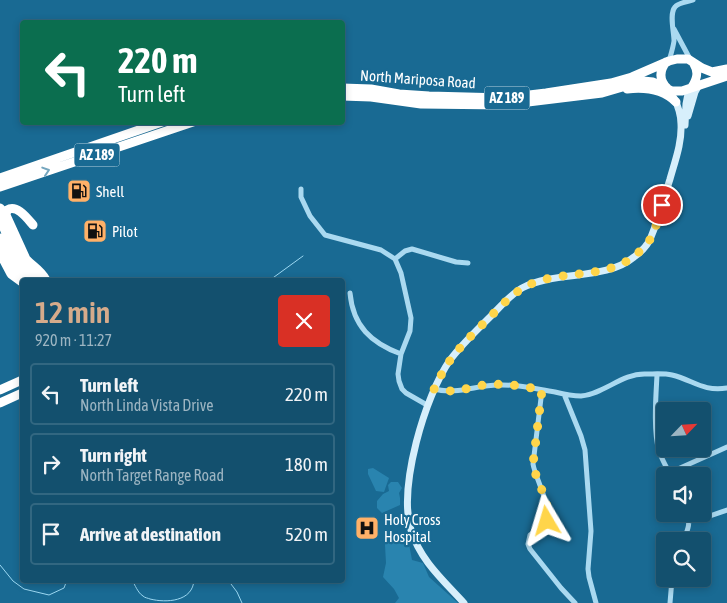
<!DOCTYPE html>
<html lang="en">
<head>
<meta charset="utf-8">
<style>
  body { margin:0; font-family:"Asap Condensed",sans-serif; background:#1c5773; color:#f1f3f6; height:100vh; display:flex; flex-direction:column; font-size:19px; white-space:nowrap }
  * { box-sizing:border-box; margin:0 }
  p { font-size:16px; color:#9db5c2 }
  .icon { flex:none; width:28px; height:28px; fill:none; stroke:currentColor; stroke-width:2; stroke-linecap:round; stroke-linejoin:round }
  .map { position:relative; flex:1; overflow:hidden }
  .panel { position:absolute; left:20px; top:278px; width:325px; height:305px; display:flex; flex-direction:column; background:#13506e; border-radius:5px; box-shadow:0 2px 8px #0003,0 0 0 1px #326781 }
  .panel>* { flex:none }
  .guide { position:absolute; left:20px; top:20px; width:325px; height:105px; border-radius:5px; box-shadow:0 2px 8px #0003,0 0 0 1px #326781; background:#0b6e4f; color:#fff; overflow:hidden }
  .needle { width:32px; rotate:65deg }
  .controls { position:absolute; left:656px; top:402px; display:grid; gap:10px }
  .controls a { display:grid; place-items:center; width:55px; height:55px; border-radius:5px; background:#13506e; box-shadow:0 2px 8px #0003,0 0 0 1px #326781; font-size:25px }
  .pin { position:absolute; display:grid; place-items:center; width:42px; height:42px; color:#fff; margin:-21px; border:2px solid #fff; border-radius:50%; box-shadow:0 1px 5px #0007 }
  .me { position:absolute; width:55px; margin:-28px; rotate:353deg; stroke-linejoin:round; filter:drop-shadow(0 0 4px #0008) }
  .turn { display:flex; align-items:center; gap:18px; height:105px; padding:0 15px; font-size:22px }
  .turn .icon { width:65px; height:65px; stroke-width:2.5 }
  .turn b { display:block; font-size:35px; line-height:42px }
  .round { display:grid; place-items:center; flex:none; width:52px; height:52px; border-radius:5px; background:#1c5773 }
  .headline { display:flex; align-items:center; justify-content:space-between; height:85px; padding:0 15px }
  h1 { font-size:30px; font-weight:600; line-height:38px; color:#d6ab8b }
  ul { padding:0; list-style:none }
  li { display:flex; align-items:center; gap:15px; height:62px; margin:0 10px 8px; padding:0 5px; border:2px solid #326781; border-radius:5px }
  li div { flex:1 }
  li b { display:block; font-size:19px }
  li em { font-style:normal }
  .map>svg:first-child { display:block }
  .green { fill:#2984af }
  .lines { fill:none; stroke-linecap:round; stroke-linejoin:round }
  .stream { stroke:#9cd8f2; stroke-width:1 }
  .street { stroke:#aad9f0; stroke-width:5 }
  .secondary { stroke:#d7effb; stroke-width:7 }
  .highway { stroke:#fff; stroke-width:9 }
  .oneway { stroke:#75a6be }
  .route { stroke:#ffd54a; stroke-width:9; stroke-dasharray:0 16.2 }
  .labels { text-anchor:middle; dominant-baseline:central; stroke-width:4.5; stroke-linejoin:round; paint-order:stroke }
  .shield { fill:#196a93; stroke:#bad2df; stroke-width:1 }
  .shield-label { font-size:14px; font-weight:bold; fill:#fff }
  .street-label { font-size:15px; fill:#fff; stroke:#196a93 }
  .poi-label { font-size:15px; fill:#fff; stroke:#196a93; text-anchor:start }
</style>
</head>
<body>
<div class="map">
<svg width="727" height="603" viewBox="0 0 727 603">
  <rect width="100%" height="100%" fill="#196a93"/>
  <path class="green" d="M373,468L389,478L384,492L376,491L368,474V469Z
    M391,482H398L402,488L399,493L400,498V505L382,513L377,508V501L383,494L389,491L388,485Z
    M401,534L409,544L412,560L423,563L429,577L458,603H395L399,598L394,589L383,577L386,563L385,545L387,536Z"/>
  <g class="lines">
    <path class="stream" d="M270,280L303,256
      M0,565L13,581L24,589L49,595L64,588L67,580
      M132,580C135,585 138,593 143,596C145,598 148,598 150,599C166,603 193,602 194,580
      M228,580L237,592L242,603"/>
    <path class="street" d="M674,29L690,59
      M669,61C671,54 673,48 674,41C674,32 669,14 675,7C679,2 688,2 693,0
      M301,189V197L310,216L325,235L381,250L395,259L401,273L411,318L410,331L401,354L398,374L399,381L402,389L406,393L427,405
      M395,259L405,251L412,249L456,262L468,263
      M350,293C353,326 371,343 401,354
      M657,375C656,395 653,431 659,451C662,460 667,468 671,476
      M434,389C456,395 477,385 498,385C518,384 536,389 555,392C563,394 573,396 581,396C604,394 622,373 646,374C654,374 664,373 672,375C693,380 703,392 727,388
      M542,390L533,464C535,478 555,513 545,523C541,528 535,531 530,535L528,544L530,549L561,588L575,603
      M564,394L581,436L585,450L591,531L588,569L589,577L596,603
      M669,473L727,447
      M689,521L704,518L727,510
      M683,541C687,531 691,525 687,514
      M670,603L672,579"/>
    <path class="secondary" d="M688,116L695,92L699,85
      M685,125L686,104L689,89
      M464,603C443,580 420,560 411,530C398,487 425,396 450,360C462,344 477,330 491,316C501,306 510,295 522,288C556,270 605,281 634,257C641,252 648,245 651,237C659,218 664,198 670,179C675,161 682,143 681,124C681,114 678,106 674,98"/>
    <path class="highway" d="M666,62C659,71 659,80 667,88
      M692,87C697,79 699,72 694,64
      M342,88L371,89L399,94L429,96L504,98L546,93L611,83L632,77L669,61L677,59H688L702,68L712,72L727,69
      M627,89C644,87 663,89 676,102
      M342,96L371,97L421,104L504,105L602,93L643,81L653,82L672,91H682L727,76
      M0,178L162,122
      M0,187L193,122
      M0,208L6,215L26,259C33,267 40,269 46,280
      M6,215L7,210C17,204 27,218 33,225
      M0,219C6,232 13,253 21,263C26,270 34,273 39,279
      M0,238C9,258 12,270 33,280
      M0,253L11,274L22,282
      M0,390L22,380
      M0,403L22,393"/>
  </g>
  <defs><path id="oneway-chevron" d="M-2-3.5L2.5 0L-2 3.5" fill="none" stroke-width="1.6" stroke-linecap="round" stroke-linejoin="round" transform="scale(1.25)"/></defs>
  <use class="oneway" href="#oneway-chevron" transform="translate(46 171) rotate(-18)"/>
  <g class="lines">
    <path class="route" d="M547,521C552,504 536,482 533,464L542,390C523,386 504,383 484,385C467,388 452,394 434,389C439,379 444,369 451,359C463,343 478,329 492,315C504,303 515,291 531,284C566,269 610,280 639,252C643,248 648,243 651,238C656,228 659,216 662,205"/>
  </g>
  <defs>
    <g id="fuel-square" transform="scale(1.25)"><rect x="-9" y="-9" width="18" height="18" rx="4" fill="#ffb168" stroke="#196a93"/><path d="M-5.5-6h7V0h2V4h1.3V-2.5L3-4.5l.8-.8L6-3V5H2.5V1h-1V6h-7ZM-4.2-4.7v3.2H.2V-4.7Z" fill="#111"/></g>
    <g id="hospital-square" transform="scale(1.25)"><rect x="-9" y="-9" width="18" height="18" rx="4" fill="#ffb168" stroke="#196a93"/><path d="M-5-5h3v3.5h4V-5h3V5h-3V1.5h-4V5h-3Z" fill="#111"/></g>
  </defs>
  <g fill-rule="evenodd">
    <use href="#fuel-square" x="79" y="191"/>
    <use href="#fuel-square" x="95" y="231"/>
    <use href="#hospital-square" x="367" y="528"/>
  </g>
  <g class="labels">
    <g class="shield">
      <rect x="484.5" y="86.5" width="45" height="23" rx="4"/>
      <rect x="74.5" y="143.5" width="45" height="23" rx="4"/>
    </g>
    <g class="shield-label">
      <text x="507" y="98">AZ 189</text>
      <text x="97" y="155">AZ 189</text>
    </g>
    <g class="street-label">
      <text transform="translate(418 79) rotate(4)">North Mariposa Road</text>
    </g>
    <g class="poi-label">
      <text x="96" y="191">Shell</text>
      <text x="112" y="231">Pilot</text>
      <text x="384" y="519">Holy Cross<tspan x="384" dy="17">Hospital</tspan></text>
    </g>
  </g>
</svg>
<div class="controls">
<a><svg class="needle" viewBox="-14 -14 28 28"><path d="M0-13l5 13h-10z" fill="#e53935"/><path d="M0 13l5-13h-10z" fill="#9db5c2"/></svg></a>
<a><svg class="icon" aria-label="sound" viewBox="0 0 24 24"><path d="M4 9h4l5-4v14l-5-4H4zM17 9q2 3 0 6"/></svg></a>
<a><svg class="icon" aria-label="search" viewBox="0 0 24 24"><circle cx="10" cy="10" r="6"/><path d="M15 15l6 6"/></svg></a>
</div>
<div class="pin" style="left:662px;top:205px;background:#d93025"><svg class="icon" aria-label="arrive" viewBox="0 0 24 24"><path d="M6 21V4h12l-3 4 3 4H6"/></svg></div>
<svg class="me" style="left:547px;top:521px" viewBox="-20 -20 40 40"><path d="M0-17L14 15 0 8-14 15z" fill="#ffd54a" stroke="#fff" stroke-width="4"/></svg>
<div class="guide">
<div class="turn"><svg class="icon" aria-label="left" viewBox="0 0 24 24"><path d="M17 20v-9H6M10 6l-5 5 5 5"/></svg><div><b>220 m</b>Turn left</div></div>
</div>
<section class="panel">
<div class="headline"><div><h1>12 min</h1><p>920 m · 11:27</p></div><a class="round" style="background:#d93025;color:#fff"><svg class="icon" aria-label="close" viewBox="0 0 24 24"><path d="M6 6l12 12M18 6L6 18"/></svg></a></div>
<ul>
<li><svg class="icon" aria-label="left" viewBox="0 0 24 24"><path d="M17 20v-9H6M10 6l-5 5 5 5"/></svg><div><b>Turn left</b><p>North Linda Vista Drive</p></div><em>220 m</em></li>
<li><svg class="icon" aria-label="right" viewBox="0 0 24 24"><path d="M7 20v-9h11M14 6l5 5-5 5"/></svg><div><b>Turn right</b><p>North Target Range Road</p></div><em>180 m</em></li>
<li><svg class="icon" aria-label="arrive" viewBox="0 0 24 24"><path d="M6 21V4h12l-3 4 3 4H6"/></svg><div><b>Arrive at destination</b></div><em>520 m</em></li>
</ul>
</section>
</div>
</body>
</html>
